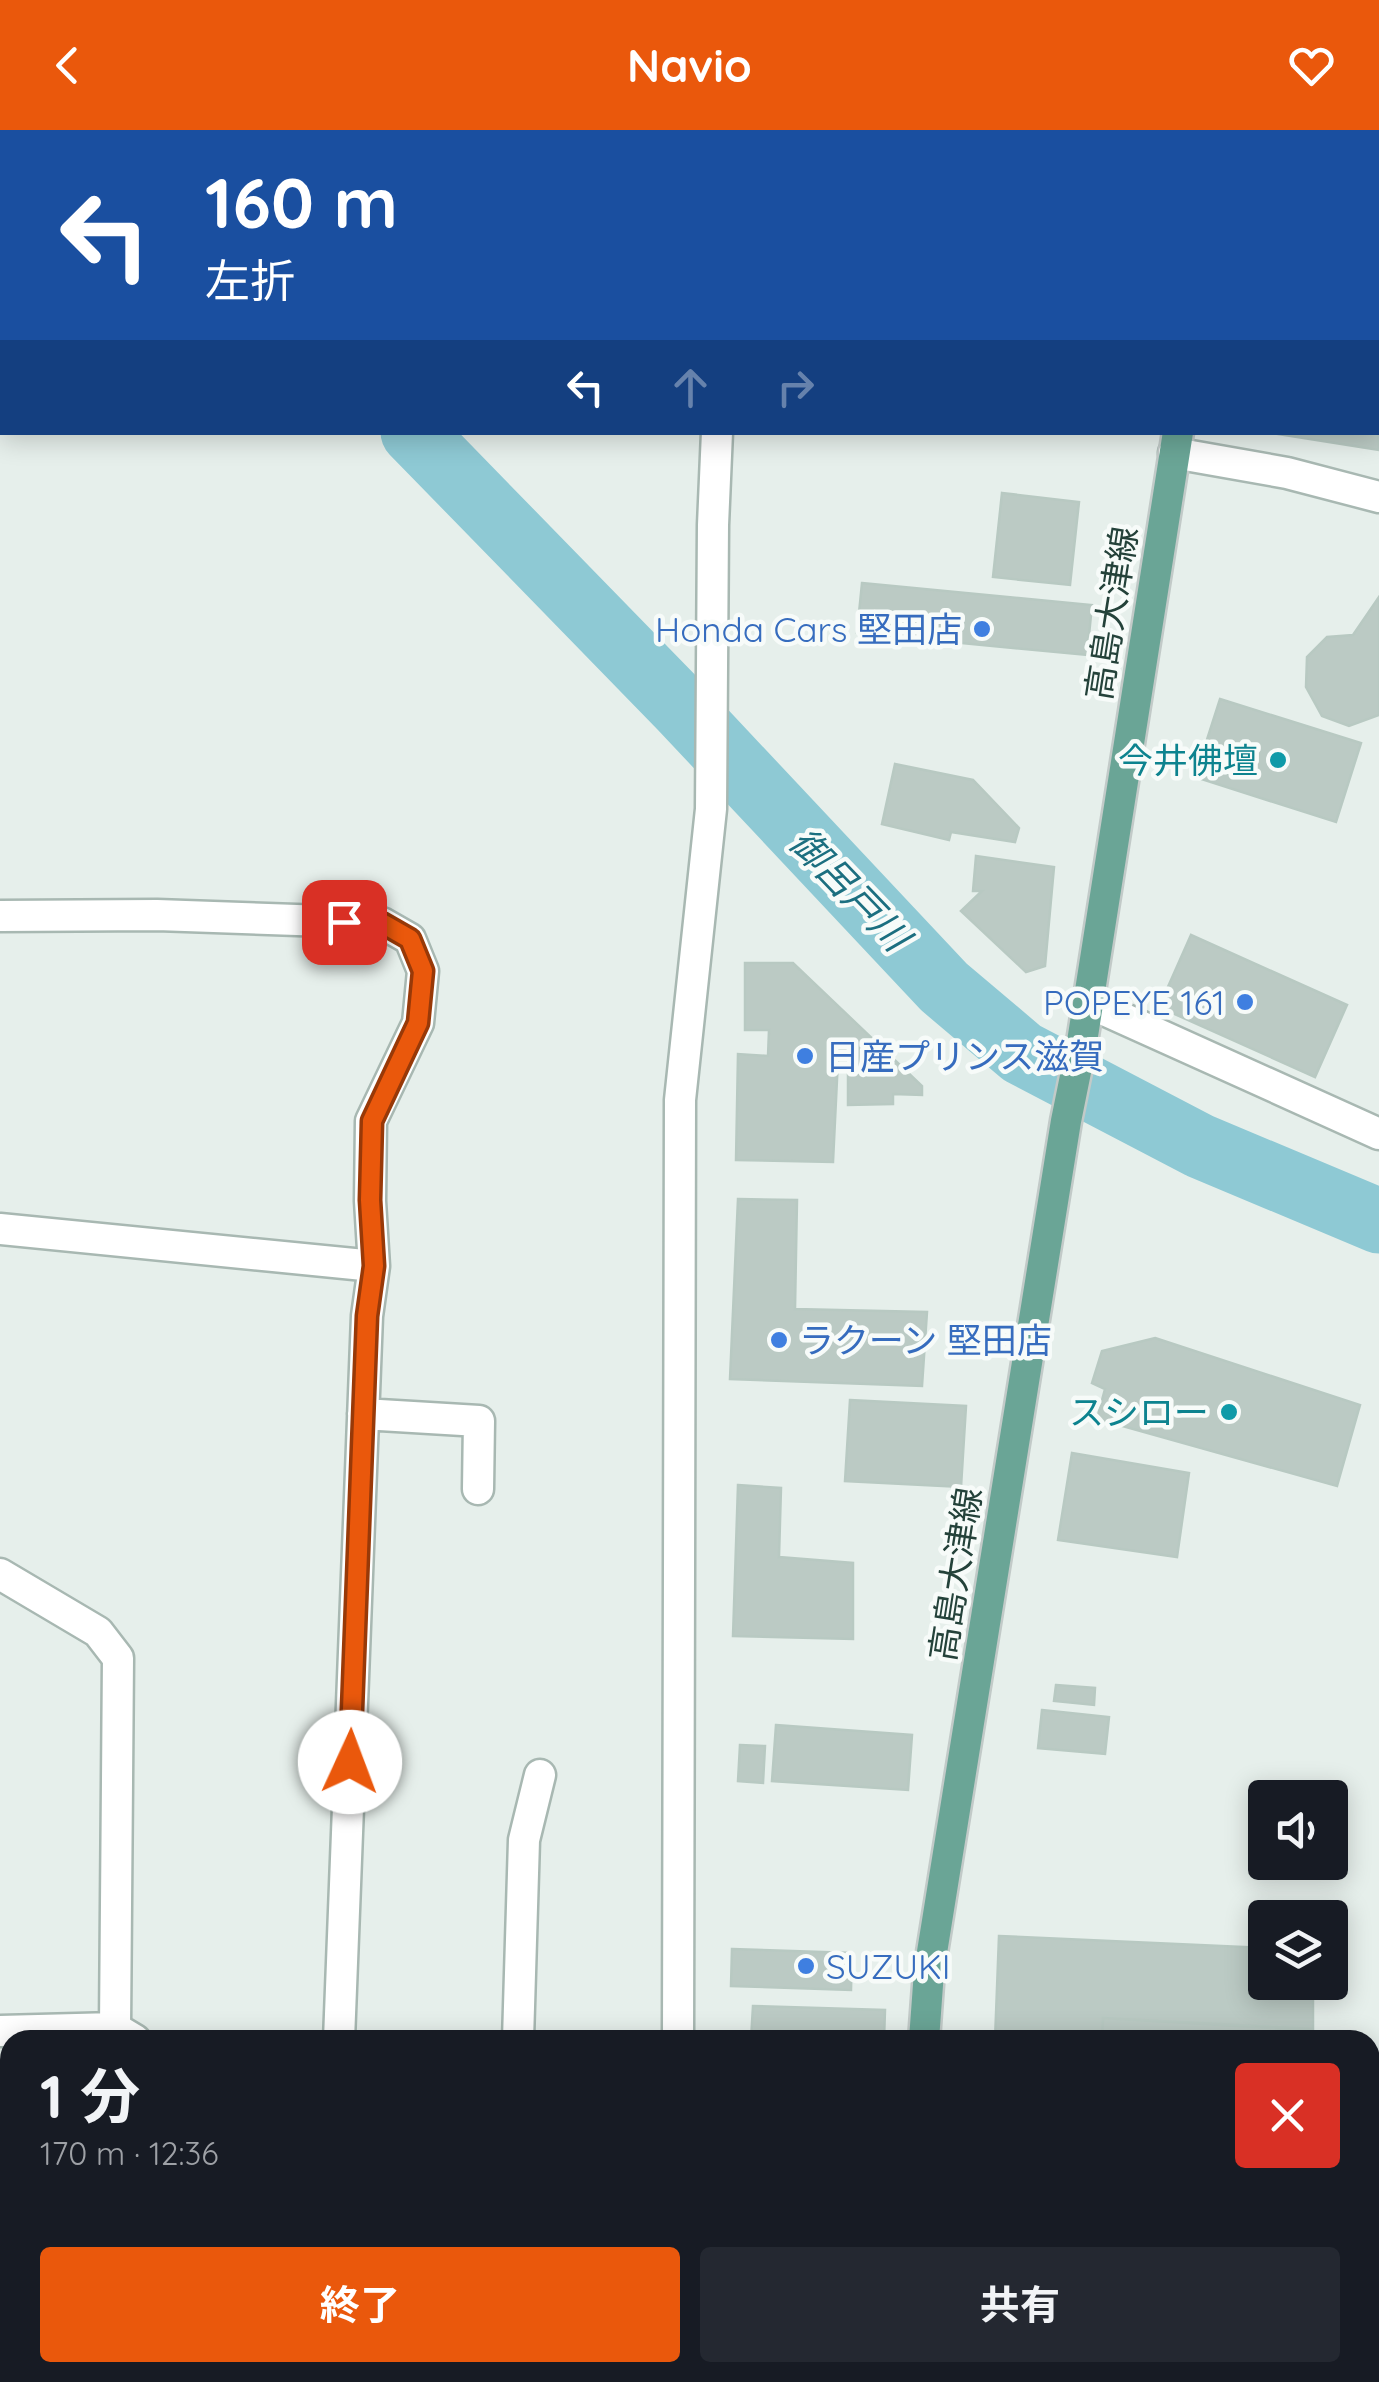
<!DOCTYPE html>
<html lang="ja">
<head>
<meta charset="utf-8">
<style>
  body { margin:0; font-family:Quicksand,"Noto Sans JP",sans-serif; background:#242831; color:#f1f3f6; height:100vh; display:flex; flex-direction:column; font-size:38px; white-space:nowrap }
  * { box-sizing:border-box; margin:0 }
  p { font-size:32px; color:#9ea1a6 }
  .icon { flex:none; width:55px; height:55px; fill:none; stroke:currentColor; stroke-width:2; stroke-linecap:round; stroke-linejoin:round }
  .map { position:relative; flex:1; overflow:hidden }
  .side { position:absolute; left:0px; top:1900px; width:1380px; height:352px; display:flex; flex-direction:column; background:#171b24; border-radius:30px 30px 0 0; box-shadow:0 5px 25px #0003 }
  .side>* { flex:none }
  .hud { position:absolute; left:0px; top:0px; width:1380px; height:305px; box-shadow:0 5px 25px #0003; background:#1a4fa0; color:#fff; overflow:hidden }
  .fabs { position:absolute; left:1248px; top:1650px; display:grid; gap:20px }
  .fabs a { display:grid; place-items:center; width:100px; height:100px; border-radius:10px; background:#171b24; box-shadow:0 5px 25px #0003; font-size:50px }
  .pin { position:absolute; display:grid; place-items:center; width:85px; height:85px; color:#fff; margin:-42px; border-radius:20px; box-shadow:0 5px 15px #0006 }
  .me { position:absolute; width:110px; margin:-55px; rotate:2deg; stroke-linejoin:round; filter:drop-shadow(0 0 8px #0008) }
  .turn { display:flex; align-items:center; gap:35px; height:210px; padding:0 40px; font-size:45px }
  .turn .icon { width:130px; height:130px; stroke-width:2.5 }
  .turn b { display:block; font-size:70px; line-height:85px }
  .lanes { display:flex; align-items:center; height:95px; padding:0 40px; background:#0003; justify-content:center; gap:50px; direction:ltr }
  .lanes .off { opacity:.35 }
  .round { display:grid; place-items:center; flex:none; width:105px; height:105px; border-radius:10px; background:#242831 }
  .overview { display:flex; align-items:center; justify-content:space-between; height:170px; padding:0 40px }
  h1 { font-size:60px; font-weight:700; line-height:75px }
  .button { display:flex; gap:20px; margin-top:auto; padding:20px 40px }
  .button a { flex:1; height:115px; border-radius:10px; background:#ea580c; color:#fff; font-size:40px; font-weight:700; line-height:115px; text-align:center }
  .button a+a { background:#242831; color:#f1f3f6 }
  header { display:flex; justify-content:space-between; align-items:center; height:130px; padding:0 40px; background:#ea580c; color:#fff; font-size:45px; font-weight:700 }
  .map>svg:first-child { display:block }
  .green { fill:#bfe0c8 }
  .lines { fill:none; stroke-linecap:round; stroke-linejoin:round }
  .river { stroke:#8ec9d4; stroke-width:65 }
  .building { fill:#bbcac4; stroke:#b8c9c2; stroke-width:2.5 }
  .minor-casing { stroke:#a8b8b2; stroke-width:35 }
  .major-casing { stroke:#c2cac8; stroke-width:35 }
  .minor { stroke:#fff; stroke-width:30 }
  .major { stroke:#6aa596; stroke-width:30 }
  .route-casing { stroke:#983908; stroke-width:25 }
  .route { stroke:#ea580c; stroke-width:18 }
  .shop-dot { fill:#3f7fe0; stroke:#f7fbf9; stroke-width:4 }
  .culture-dot { fill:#0f9aa8; stroke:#f7fbf9; stroke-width:4 }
  .labels { text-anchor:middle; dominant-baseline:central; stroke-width:9; stroke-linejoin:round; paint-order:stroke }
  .street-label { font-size:35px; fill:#24423a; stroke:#f7fbf9 }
  .shop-label { font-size:35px; fill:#366cbe; stroke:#f7fbf9; text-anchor:start }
  .culture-label { font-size:35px; fill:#0d838f; stroke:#f7fbf9; text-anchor:end }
  .water-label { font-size:38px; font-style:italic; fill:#1c6f80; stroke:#f7fbf9 }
</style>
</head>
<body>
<header><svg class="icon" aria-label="back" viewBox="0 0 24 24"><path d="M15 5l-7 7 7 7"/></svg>Navio<svg class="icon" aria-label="heart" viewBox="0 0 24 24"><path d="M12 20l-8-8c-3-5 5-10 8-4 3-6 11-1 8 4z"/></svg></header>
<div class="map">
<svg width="1379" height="2252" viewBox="0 0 1379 2252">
  <rect width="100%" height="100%" fill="#e6efeb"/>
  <path class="green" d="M0,2049H10V2242L92,2243L89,2252H0Z"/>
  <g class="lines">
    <path class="river" d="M0,10L2,11
      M413,302L681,577L944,857L1022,923L1200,1016L1379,1091"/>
  </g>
  <path class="building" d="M1294,0H1379V45L1378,2H1293Z
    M1378,294L1379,320L1265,302H1378Z
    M1002,363L1079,372L1070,455L993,447Z
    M862,453L1092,475L1087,525L857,503Z
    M1379,467V585L1349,596L1322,586L1306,557L1307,527L1327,507L1353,505Z
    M1220,569L1361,613L1336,692L1195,647Z
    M895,634L973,650L1019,698L1015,712L951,702L949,710L882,694Z
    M976,726L1054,737L1045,836L1026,842L961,781L982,761H973Z
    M1191,805L1347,875L1315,947L1159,877Z
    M745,833H793L922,956V965L893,964V974L848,975V930L838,929L833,1032L736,1030L738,924L768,926L769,900H745Z
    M738,1069L797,1070L795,1179L927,1182L922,1256L730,1249Z
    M1155,1208L1360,1275L1337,1356L1097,1289L1105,1259L1092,1253L1102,1221Z
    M850,1270L966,1276L961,1357L845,1351Z
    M1072,1323L1189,1343L1177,1427L1058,1410Z
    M738,1355L781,1358L779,1427L853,1433V1509L733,1506Z
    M1056,1555L1095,1558L1094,1575L1054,1571Z
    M1042,1580L1109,1587L1105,1624L1038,1618Z
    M776,1595L912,1605L908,1660L772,1651Z
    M740,1615L765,1616L763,1653L738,1651Z
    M999,1806L1265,1818V1852H1313V1899L1103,1888L1102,1910H995Z
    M732,1819L852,1823L851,1860L731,1856Z
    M753,1876L885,1880L884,1910H751Z
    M1103,1888L1305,1900V1910H1102Z
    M1370,2211H1379V2243L1357,2242H1370Z"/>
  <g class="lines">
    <g class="minor-casing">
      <path id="minor" d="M616,0L624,2
        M718,2V0
        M1174,323L1287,343L1379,367
        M0,786L157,785L382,793L410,809L423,841L418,893L371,991L370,1071L374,1136L367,1186L339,1910
        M1089,873L1379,1004
        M0,1099L374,1136
        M363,1284L479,1291L478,1359
        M0,1444L98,1502L118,1528L115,1898
        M0,1901L115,1898L135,1910
        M518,1910L524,1710L540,1645
        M678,1910L680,970L711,679L713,395L717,302
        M0,2020H10
        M420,2242L435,2252
        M690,2242L691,2252"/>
    </g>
    <g class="major-casing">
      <path id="major" d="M1226,2V0
        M924,1910L929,1841L1066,991L1082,912L1178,302
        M916,2242L917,2252"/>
    </g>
    <use href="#minor" class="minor"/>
    <use href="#major" class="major"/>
  </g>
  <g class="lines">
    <g class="route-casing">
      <path id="route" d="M344,792L382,793L410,809L423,841L418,893L372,991L370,1070L374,1136L367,1186L350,1632"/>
    </g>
    <use href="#route" class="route"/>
  </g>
  <g class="shop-dot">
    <circle cx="982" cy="499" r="10"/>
    <circle cx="1245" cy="872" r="10"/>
    <circle cx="805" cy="926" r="10"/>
    <circle cx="779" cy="1210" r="10"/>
    <circle cx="806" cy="1836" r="10"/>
  </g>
  <g class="culture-dot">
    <circle cx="1278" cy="630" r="10"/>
    <circle cx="1229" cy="1282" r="10"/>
  </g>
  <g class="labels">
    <g class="street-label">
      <text transform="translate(1111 483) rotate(-81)">高島大津線</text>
      <text transform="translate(955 1444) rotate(-81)">高島大津線</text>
    </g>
    <g class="shop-label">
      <text x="962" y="499" text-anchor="end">Honda Cars 堅田店</text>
      <text x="1225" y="872" text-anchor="end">POPEYE 161</text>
      <text x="825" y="926">日産プリンス滋賀</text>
      <text x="799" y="1210">ラクーン 堅田店</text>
      <text x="826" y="1836">SUZUKI</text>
    </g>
    <g class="culture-label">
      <text x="1258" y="630">今井佛壇</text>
      <text x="1209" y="1282">スシロー</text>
    </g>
    <g class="water-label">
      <text transform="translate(850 759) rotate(46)">御呂戸川</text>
    </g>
  </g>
</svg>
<div class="fabs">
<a><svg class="icon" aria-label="sound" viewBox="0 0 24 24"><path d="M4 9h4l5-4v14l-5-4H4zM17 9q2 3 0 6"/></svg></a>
<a><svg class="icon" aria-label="layers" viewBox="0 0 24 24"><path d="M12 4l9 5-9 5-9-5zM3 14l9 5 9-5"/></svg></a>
</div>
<div class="pin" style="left:344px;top:792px;background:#d93025"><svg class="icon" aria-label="arrive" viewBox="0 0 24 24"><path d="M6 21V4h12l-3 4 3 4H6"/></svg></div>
<svg class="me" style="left:350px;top:1632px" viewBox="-20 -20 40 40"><circle r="19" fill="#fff"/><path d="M0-13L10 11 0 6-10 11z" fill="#ea580c"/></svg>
<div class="hud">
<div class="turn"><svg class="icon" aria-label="left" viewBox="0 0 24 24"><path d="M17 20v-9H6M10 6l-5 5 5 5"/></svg><div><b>160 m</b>左折</div></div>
<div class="lanes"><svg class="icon" aria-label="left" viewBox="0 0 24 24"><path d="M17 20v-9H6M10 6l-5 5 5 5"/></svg><svg class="icon off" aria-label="ahead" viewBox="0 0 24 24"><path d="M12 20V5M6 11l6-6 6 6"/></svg><svg class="icon off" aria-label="right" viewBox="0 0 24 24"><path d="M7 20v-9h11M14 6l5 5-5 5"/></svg></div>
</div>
<section class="side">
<div class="overview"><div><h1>1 分</h1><p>170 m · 12:36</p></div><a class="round" style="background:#d93025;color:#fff"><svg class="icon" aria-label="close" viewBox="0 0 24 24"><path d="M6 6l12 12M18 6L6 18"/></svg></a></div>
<div class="button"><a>終了</a><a>共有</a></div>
</section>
</div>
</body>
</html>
